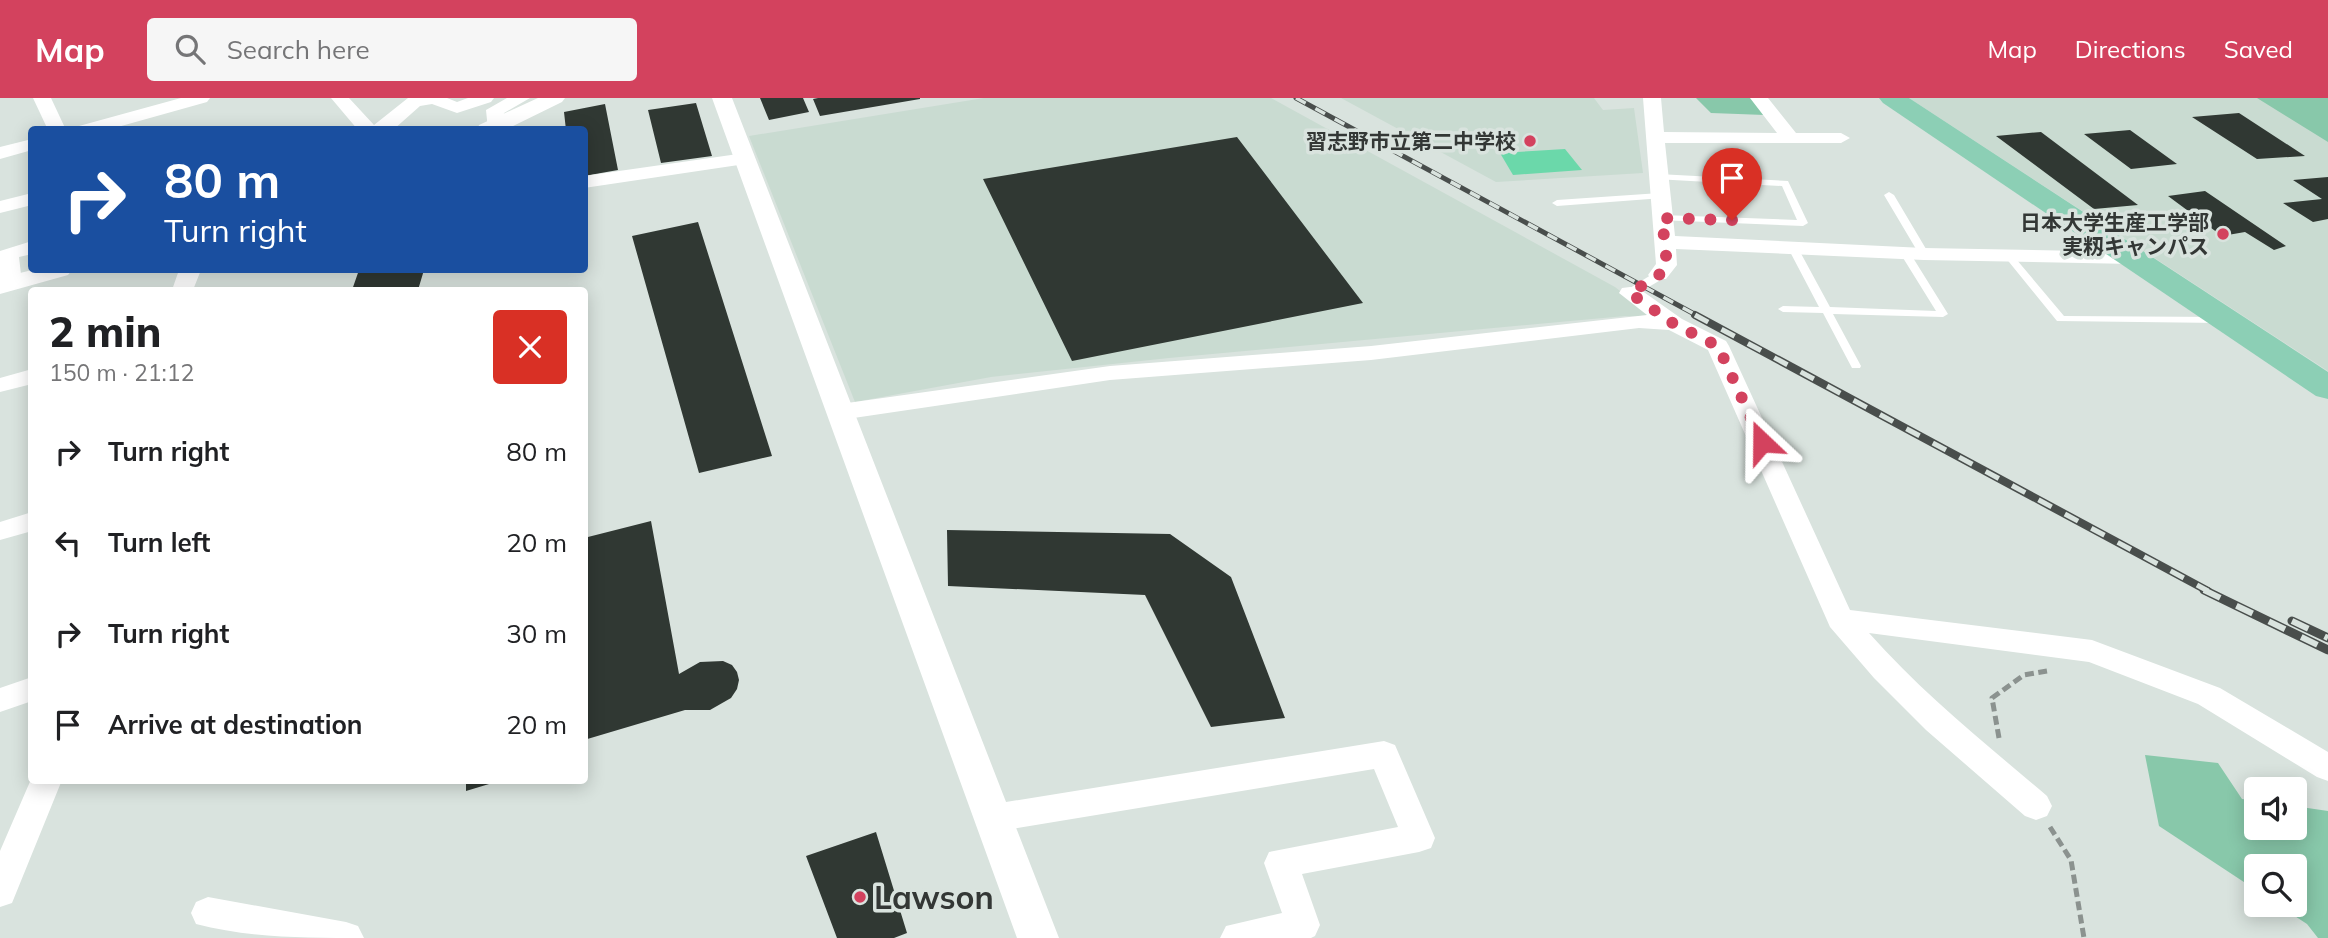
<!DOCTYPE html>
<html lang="en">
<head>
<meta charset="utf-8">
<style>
  body { margin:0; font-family:Mulish,"Noto Sans JP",sans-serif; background:#f6f6f6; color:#202124; height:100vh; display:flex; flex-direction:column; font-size:26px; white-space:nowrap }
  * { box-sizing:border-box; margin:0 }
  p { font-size:23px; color:#757577 }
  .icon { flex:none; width:38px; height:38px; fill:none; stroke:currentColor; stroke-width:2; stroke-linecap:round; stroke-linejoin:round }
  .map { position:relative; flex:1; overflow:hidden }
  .panel { position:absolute; left:28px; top:189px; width:560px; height:497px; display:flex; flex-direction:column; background:#fff; border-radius:7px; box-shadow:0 4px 18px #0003 }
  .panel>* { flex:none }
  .guide { position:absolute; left:28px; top:28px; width:560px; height:147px; border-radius:7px; box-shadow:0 4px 18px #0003; background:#1a4fa0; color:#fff; overflow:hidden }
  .fabs { position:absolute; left:2244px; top:679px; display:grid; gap:14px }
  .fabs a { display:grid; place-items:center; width:63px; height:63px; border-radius:7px; background:#fff; box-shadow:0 4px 18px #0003; font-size:35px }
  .pin { position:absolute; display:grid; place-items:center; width:60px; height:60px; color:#fff; margin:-72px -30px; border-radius:50% 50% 50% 0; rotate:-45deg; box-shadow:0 0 7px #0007 }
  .pin .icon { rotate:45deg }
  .me { position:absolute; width:77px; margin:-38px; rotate:337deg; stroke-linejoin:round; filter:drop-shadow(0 0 5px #0008) }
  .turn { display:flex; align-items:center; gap:24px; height:147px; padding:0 21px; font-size:32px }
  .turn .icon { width:91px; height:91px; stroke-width:2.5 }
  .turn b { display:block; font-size:49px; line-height:60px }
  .round { display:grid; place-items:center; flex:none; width:74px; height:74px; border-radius:7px; background:#f6f6f6 }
  .overview { display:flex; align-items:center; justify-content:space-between; height:119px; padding:0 21px }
  h1 { font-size:42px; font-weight:800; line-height:52px }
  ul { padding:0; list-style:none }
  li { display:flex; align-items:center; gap:21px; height:91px; padding:0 21px }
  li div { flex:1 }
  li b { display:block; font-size:26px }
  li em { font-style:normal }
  header { display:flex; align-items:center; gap:42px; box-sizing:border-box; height:98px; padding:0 35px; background:#d3425e; color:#fff }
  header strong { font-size:33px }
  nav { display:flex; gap:38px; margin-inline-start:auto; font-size:24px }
  .search { width:490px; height:63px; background:#f6f6f6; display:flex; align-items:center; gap:18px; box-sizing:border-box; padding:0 24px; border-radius:7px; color:#757577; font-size:26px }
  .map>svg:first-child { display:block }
  .built { fill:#c9dbd1 }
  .green { fill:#88c8aa }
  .water { fill:#6bd8aa }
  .building { fill:#303833 }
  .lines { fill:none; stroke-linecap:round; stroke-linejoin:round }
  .path { stroke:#8b928f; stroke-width:5; stroke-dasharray:9 4.5; stroke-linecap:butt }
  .service { fill:#fff; fill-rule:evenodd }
  .pedestrian { fill:#fff; fill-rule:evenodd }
  .minor { fill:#fff; fill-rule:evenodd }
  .tertiary { fill:#fff; fill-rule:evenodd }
  .primary { fill:#8ccfb5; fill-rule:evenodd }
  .rail-far2-casing { stroke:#494e4c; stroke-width:5 }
  .rail-far1-casing { stroke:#494e4c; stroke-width:8 }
  .rail-casing { stroke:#494e4c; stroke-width:9 }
  .rail-far2 { stroke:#d9e3de; stroke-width:3.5; stroke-dasharray:11; stroke-linecap:butt }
  .rail-far1 { stroke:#d9e3de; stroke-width:5; stroke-dasharray:15; stroke-linecap:butt }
  .rail { stroke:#d9e3de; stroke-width:6; stroke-dasharray:18; stroke-linecap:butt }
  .route { stroke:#d3425e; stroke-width:12; stroke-dasharray:0 21.6 }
  .poi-dot { fill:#d3425e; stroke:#d9e3de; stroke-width:2.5 }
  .labels { text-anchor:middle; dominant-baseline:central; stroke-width:7; stroke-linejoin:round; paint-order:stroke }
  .far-poi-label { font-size:21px; font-weight:bold; fill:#333735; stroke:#d9e3de; text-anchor:end }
  .near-poi-label { font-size:32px; font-weight:bold; fill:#333735; stroke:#d9e3de; text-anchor:start }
</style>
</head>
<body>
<header>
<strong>Map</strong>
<div class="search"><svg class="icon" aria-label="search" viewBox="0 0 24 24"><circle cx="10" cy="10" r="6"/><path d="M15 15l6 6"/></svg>Search here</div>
<nav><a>Map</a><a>Directions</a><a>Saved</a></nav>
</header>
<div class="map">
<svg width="2328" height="840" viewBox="0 0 2328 840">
  <rect width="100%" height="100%" fill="#d9e3de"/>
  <path class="built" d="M984,0H1271L1615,189L1653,219L1625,218L1169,260L991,279L855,304L749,38Z
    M1341,0H1594L1603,12L1634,10L1643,75L1496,84Z
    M1909,0H2328V273Z"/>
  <path class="green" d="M1696,0H1751L1765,17L1711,15Z
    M2257,0H2328V44Z
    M2145,657L2218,665L2242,701L2256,703V730H2294V708L2328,713V840H2318L2307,826L2278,807H2294V768H2256V792L2159,728Z"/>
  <path class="water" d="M1565,51L1582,72L1513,77L1500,55Z"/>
  <path class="building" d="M760,0H803L809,14L769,22Z
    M818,0H920V1L820,18L813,1Z
    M696,5L712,58L661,65L648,12Z
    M605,6L618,72L584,78V32H566L564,14Z
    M2239,15L2305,58L2257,61L2192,19Z
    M2130,32L2177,66L2131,71L2084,36Z
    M2041,34L2138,107L2094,111L1996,38Z
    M1237,39L1363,205L1072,263L983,81Z
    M2328,79V121L2313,124L2283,105L2322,101L2293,82Z
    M2205,93L2286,148L2274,152L2245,134L2222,138L2168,98Z
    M698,124L772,358L699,375L632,138Z
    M359,172H424L418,192H352Z
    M651,423L679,576L700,564L723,563L732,567L737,574L739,582L737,591L731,600L710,612H685L584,642V440Z
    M947,432L1170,436L1231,479L1285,620L1211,629L1145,497L948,488Z
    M466,682H499V683L466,693Z
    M876,734L907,835L894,840H837L806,758Z"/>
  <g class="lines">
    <path class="path" d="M1999,640L1992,600L2024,577L2047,573
      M2050,729L2071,762L2084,840"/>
    <path class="service" d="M1658,76L1788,83L1808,125L1803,128L1659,122L1657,120L1662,117L1797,122L1782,88L1655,81L1654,79Z
      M1889,94L1894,97L1929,156L1927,158L1924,159L1919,156L1884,97Z
      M1660,95L1663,96V100L1557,108L1552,105L1557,102Z
      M1793,147L1798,150L1830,209L1936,213L1900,155L1905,152L1910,155L1948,216L1943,219L1833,216L1861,268L1860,270H1852L1823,215L1783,214L1778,211L1783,208L1819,209L1788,150Z
      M2008,154L2011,155L2064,218L2220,219L2225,222L2220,225L2057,223L2005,159L2003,157Z"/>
    <path class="pedestrian" d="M1659,172L1667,177L1664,180L1630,200L1622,195Z"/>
    <path class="minor" d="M33,0H51L66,32H48Z
      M181,0H210L207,4L107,32H76L79,28Z
      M331,0H349L374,27L408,0H447L457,4L468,0H494L491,4L457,15L432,6L420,8L393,32H358Z
      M507,0H530L504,15L502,32H488L486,12Z
      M1643,0H1661L1664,34L1777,35L1750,0H1768L1796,35H1841L1850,40L1841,45H1665L1675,138L1924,150L2133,154L2140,156L2143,160L2140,164L2133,166L1924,162L1676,151L1677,167L1666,181H1652L1648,177L1656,166Z
      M32,41V52L0,61V49Z
      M745,55L754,61L752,65L584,90V78Z
      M32,95V107L0,115V103Z
      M32,143V156L19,159L22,185L19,190H3L0,185V153Z
      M179,172H201L193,192H172Z
      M1630,189L1638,190L1682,221L1726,243L1729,248L1850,512L2092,542L2220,590L2328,654V683L2317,679L2198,606L2089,564L1869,535C1923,596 1986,646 2047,698L2052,708L2047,718L2036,722L2025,718L1926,632L1874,580L1830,529L1708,252L1669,232L1639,230L1371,262L1110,282L840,322L832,319L828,314L832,309L840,306L1110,268L1371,248L1647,217L1619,195L1622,190Z
      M32,271V286L0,294V280Z
      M32,414V433L0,442V424Z
      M32,579V603L0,614V590Z
      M1384,643L1395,647L1435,740L1431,750L1419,754L1302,776L1320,827L1315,838L1311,840H1220L1226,828L1282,815L1264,765L1269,754L1398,729L1374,671L994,734L982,730L978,720L982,710L994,706Z
      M32,679V682H62L12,805L0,809V753Z
      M208,799L346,824L358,828L364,840C308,840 249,840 196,826L191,815L196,804Z"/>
    <path class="tertiary" d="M538,0H565L562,4L505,32H477L479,27Z
      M712,0H732L1059,840H1017Z
      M32,172H72L68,177L0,196V180Z"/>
    <path class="primary" d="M1879,0H1909L2328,274V301L2316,298L1883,5Z"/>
    <g class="rail-far2-casing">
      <path id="rail-far2" d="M1296,0L1698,218"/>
    </g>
    <g class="rail-far1-casing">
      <path id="rail-far1" d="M1695,217L2208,493"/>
    </g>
    <g class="rail-casing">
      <path id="rail" d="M2204,492L2328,552
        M2292,523L2328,540"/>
    </g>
    <use href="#rail-far2" class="rail-far2"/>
    <use href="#rail-far1" class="rail-far1"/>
    <use href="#rail" class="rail"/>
  </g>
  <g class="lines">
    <path class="route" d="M1732,122L1662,120L1667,167L1659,177L1630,195L1674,226L1718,248L1762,344"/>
  </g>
  <g class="poi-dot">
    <circle cx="1530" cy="43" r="7"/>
    <circle cx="2223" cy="136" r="7"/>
    <circle cx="860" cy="799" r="7"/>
  </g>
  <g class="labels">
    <g class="far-poi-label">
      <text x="1516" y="43">習志野市立第二中学校</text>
      <text x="2209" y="124">日本大学生産工学部<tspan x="2209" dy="24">実籾キャンパス</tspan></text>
    </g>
    <g class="near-poi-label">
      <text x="874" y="799">Lawson</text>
    </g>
  </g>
</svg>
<div class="fabs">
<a><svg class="icon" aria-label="sound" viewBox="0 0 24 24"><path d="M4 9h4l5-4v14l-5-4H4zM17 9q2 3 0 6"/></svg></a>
<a><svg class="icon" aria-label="search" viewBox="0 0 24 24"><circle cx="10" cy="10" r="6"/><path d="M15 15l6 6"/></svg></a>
</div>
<div class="pin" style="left:1732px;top:122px;background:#d93025"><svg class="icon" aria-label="arrive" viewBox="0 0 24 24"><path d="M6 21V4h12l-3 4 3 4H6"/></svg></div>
<svg class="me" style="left:1762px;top:344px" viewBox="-20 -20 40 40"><path d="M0-17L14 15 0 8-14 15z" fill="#d3425e" stroke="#fff" stroke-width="4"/></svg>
<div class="guide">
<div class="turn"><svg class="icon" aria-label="right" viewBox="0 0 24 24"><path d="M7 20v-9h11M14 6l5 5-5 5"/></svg><div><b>80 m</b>Turn right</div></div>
</div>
<section class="panel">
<div class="overview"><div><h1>2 min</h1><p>150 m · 21:12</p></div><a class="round" style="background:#d93025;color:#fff"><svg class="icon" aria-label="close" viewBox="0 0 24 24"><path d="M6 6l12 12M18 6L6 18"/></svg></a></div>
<ul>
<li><svg class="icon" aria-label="right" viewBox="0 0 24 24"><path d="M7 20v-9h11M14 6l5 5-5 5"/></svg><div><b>Turn right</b></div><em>80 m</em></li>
<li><svg class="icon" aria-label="left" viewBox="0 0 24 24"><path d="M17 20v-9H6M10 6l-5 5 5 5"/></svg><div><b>Turn left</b></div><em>20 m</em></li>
<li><svg class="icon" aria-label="right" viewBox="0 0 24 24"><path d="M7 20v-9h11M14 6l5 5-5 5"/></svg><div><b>Turn right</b></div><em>30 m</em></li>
<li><svg class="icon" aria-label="arrive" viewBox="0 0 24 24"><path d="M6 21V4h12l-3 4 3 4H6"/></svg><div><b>Arrive at destination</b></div><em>20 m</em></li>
</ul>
</section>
</div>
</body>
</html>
